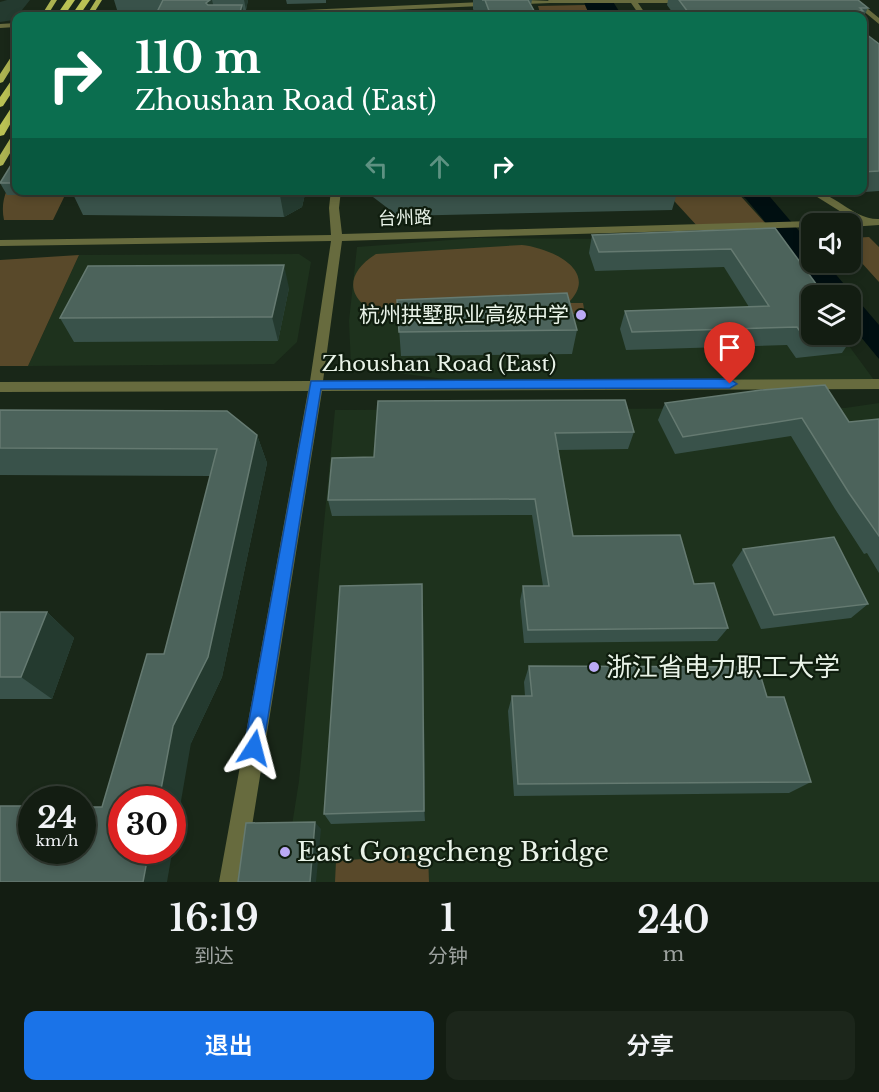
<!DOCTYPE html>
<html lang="zh">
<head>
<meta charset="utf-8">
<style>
  body { margin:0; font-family:"Libre Baskerville","Noto Sans SC",serif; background:#1c261b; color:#f1f3f6; height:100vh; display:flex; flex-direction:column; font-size:22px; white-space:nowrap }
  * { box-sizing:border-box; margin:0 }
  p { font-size:20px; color:#9da29f }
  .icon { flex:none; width:33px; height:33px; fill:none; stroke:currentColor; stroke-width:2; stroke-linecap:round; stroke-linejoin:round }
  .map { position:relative; height:882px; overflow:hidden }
  .drawer { display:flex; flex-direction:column; background:#131d12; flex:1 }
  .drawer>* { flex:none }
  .top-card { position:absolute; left:12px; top:12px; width:855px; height:183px; border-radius:12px; box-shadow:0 3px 9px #0003,0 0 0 2px #323b32; background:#0b6e4f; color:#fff; overflow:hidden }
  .buttons { position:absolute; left:801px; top:213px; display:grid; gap:12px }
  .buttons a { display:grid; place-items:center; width:60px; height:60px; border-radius:12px; background:#131d12; box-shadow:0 3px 9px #0003,0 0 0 2px #323b32; font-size:30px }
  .speed { position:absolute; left:18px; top:786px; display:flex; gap:12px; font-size:30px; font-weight:700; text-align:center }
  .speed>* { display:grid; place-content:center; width:78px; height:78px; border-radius:50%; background:#131d12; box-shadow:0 3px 9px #0003,0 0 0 2px #323b32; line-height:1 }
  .speed small { font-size:15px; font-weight:400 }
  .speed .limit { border:9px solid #d22; background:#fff; color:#111 }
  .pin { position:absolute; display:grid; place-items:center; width:51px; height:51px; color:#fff; margin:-62px -26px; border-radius:50% 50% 50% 0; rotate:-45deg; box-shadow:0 0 6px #0007 }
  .pin .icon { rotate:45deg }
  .me { position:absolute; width:66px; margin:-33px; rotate:9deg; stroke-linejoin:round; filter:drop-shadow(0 0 4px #0008) }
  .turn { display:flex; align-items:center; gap:21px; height:126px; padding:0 24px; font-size:27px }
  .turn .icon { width:78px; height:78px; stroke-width:2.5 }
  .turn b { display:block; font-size:42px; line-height:51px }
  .lanes { display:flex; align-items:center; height:57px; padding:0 24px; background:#0003; justify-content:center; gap:30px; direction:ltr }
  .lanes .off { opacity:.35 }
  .eta { display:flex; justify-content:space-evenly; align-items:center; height:102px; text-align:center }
  .eta b { font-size:36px; font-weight:600; line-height:42px }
  .action { display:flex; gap:12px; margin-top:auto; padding:12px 24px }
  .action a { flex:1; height:69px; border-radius:12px; background:#1a73e8; color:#fff; font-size:24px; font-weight:600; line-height:69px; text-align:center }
  .action a+a { background:#1c261b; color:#f1f3f6 }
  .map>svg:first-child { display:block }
  .built { fill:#1e321d }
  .green { fill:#59492a }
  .water { fill:#000f11 }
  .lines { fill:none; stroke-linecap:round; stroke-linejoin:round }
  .pedestrian { fill:#676b3e; fill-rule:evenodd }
  .minor { fill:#676b3e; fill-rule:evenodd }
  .primary { fill:#acb351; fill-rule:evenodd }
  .trunk { fill:#bac254; fill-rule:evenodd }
  .wall { fill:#39524a }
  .shaded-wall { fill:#243a2f }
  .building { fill:#4c635b; stroke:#657a71; stroke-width:1.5 }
  .route { fill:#1a73e8; stroke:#114b97; stroke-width:1.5 }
  .poi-dot { fill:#bbaaf6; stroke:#0f1d0e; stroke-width:2 }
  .labels { text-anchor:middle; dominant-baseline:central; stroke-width:4.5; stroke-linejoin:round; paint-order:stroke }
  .far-street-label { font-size:18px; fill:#e9f3e8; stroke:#0f1d0e }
  .poi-label { font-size:21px; fill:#e9f3e8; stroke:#0f1d0e; text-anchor:end }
  .street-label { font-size:21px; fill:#e9f3e8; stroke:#0f1d0e }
  .near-poi-label { font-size:26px; fill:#e9f3e8; stroke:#0f1d0e; text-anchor:start }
</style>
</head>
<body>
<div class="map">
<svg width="879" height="882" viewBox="0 0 879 882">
  <rect width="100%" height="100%" fill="#192718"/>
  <path class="built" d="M477,238L772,240L812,296V334L841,335L874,380L506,387L351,367L349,321L357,247Z
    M299,254L311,262L297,342L274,364L28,366L79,255Z
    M879,403V882H283L299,781L335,410L845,408Z"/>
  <path class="green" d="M585,5L590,16H541L538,6Z
    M16,171V190L67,191L53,220H4C0,201 7,188 16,171Z
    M665,191H736L767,225L699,228Z
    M869,237L879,247V282L851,251V238Z
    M522,245C551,248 601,271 568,303H583L585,314L389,318C351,306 338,278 376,254Z
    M79,255L28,366H0V260Z
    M428,854L429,882H335L336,861Z"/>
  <path class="water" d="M583,0H612L622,16H590Z
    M736,191H765L811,245L812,262L826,263L879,325V359L851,325L850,296L826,295L746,199Z"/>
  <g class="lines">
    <path class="pedestrian" d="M548,0H635L636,1L633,3H550Z"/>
    <path class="minor" d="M526,0L553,1L550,3L252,16H211L215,14Z
      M629,0H690V1L687,3H638L647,16H640Z
      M850,0H857L879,18V24Z
      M16,23V27L0,28V24Z
      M331,190H341L339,208L342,234L812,221L817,224H812V227L342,241L323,381L879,379V389L322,391L243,882H219L308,391L0,392V382L310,381L331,241L0,246V240L331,235L329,208Z
      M806,190C834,190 852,220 879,219V225L850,227V224H827L832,221L854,220Z"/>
    <path class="primary" d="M51,0H57L47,16H41Z
      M96,0H102L92,16H86Z
      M13,54H16V61L3,82L0,83V74Z
      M16,133V143L3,165L0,166V155L13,134Z"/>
    <path class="trunk" d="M67,0H75L64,16H56Z
      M82,0H90L79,16H71Z
      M16,77V86L3,106L0,107V97L13,78Z
      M16,104V114L4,135L0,136V125L13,105Z"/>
  </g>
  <path class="wall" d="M114,0H248L246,10L243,11L244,16L158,11L118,13Z
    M286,0H326V3L287,4Z
    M469,0H532L531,5L537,16H476L473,9V0Z
    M668,0H858L868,8L862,20V16H675L667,5Z
    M862,31L879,44V191L851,193L849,190H862Z
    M16,157V190H37L35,195H7L0,183Z
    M71,190H306L302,207L284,217L83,215Z
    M372,190H678L672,210L398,216L373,197Z
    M775,228L854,335L842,353L796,358L787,345L626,350L620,329L625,311L749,307L724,267L595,271L589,253L592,235Z
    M289,288L278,341L74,342L60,318Z
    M397,300L577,330L572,354L401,356Z
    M378,401L634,432L628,449L558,450L573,536L694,584L728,628L717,641L524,643L520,601L523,586H543L532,515L332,516L328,500L374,457Z
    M665,403L849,422L879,419V573L867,553L864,554L835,509L791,436L675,454L658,420Z
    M0,410L257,435L267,463L222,677L191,743L102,807L164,654L210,476L0,475Z
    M743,549L868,604L851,618L761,629L732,565Z
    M423,604L425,821L331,824L324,814Z
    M0,612H47L74,638L52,699H0Z
    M529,666L767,697L811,782L789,793L514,796L508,711L512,696H525L524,682Z"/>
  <path class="shaded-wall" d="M7,0H30L14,20L0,22V2Z
    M210,0H212L215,12L206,3Z
    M244,0H248L246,10Z
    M242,5L244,16H239Z
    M279,190H306L302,207L284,217Z
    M284,265L289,288L278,341L272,317Z
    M257,435L267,463L222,677L191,743L167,882H143L149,850H172V800H159L173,726Z
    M422,584L423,604L425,821L424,811Z
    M47,612L74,638L52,699L21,677Z
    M315,822L321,829L316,882H310Z"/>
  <path class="building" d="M163,0H210L206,3L208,5H242L239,16H155Z
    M482,0H528L537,16H491L485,0Z
    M679,0H858L868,8H860L863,11H839L845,16H691Z
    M862,31L879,44V171L862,172Z
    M16,157V183H0Z
    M775,228L825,296H812V334H850V331L854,335L806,340L797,327L632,332L625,311L769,306L731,249L599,252L592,235Z
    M284,265L272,317L60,318L88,266Z
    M567,293L577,330L399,332L397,300Z
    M825,385L849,422L879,419V536L849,493L802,418L683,437L665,403L761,390Z
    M625,400L634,432L555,433L573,536L680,535L694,584L714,583L728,628L528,630L523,586H549L535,499L328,500L332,458L374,457L378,401Z
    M0,410L227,411L257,435L208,657L173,726L159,800H122V850H149L143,882H0V806H32V850H82V807H102L147,654H164L217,449L0,448Z
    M834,537L868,604L774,615L743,549Z
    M422,584L424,811L324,814L340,586Z
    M0,612H47L21,677H0Z
    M529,666L758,667L767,697H784L811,782L518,784L512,696H532Z
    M315,822L310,882H238L246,823Z"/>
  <path class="route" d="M730,379L737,384L730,388L321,389L263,748L260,754L254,757L247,754L244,748L311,381Z"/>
  <g class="poi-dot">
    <circle cx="581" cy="315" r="6"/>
    <circle cx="594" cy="667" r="6"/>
    <circle cx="285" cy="852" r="6"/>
  </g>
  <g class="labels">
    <g class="far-street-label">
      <text transform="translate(405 218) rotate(-2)">台州路</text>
    </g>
    <g class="poi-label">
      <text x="569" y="315">杭州拱墅职业高级中学</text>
    </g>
    <g class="street-label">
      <text x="439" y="364">Zhoushan Road (East)</text>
    </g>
    <g class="near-poi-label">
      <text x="606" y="667">浙江省电力职工大学</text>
      <text x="297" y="852">East Gongcheng Bridge</text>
    </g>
  </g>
</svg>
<div class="buttons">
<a><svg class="icon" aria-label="sound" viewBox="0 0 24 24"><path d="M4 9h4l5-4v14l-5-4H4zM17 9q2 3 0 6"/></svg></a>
<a><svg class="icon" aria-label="layers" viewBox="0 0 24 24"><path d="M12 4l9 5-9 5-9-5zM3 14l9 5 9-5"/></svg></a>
</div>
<div class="speed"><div>24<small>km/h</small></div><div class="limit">30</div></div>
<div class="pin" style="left:730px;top:384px;background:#d93025"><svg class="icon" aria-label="arrive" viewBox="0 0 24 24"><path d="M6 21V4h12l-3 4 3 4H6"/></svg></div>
<svg class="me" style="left:254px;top:748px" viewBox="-20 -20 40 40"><path d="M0-17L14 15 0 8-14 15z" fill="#1a73e8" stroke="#fff" stroke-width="4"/></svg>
<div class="top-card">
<div class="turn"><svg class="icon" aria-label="right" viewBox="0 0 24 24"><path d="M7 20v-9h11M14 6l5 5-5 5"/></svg><div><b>110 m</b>Zhoushan Road (East)</div></div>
<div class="lanes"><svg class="icon off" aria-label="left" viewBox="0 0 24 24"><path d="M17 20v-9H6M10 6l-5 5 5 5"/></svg><svg class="icon off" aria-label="ahead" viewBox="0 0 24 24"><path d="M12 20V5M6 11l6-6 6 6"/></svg><svg class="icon" aria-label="right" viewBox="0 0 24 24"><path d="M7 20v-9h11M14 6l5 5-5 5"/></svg></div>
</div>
</div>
<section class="drawer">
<div class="eta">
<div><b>16:19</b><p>到达</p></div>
<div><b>1</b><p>分钟</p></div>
<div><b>240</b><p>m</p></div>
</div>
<div class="action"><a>退出</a><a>分享</a></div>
</section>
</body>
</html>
